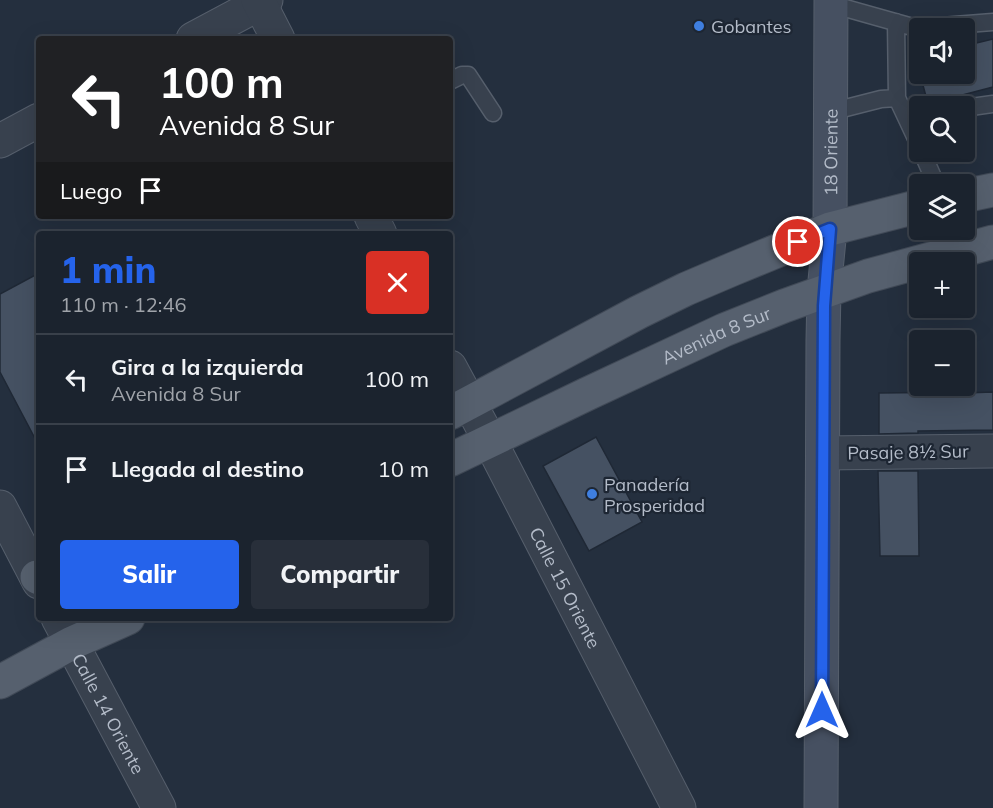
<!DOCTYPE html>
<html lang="es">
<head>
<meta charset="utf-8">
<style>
  body { margin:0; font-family:Mulish,sans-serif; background:#282f3a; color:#f1f3f6; height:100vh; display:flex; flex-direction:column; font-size:22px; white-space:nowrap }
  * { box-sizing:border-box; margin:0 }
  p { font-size:20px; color:#a0a4aa }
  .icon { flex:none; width:33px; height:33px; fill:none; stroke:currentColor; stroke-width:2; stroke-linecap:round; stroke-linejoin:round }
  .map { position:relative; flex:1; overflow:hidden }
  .drawer { position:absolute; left:36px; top:231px; width:417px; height:390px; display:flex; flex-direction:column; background:#1b232e; border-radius:6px; box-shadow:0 6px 24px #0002,0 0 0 2px #39404a }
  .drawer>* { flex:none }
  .hud { position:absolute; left:36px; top:36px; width:417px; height:183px; border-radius:6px; box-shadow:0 6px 24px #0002,0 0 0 2px #39404a; background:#202124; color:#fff; overflow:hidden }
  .controls { position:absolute; left:909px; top:18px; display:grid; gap:12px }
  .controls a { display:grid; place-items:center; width:66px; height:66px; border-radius:6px; background:#1b232e; box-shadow:0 6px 24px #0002,0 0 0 2px #39404a; font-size:30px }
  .pin { position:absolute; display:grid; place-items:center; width:51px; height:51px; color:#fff; margin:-26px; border:3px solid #fff; border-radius:50%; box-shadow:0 2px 6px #0007 }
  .me { position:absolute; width:66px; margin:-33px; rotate:0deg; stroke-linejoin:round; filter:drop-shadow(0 0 4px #0008) }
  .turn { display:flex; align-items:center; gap:21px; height:126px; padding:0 24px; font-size:27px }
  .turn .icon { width:78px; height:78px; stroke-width:2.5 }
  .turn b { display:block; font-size:42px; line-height:51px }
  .then { display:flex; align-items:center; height:57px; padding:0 24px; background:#0003; gap:12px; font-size:22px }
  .round { display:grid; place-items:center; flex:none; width:63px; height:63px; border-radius:6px; background:#282f3a }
  .summary { display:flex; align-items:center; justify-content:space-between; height:102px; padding:0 24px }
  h1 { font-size:36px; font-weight:800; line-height:45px; color:#2563eb }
  .primary-button { display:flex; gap:12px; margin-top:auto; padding:12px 24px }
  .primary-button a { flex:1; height:69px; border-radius:6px; background:#2563eb; color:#fff; font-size:24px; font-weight:800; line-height:69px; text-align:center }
  .primary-button a+a { background:#282f3a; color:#f1f3f6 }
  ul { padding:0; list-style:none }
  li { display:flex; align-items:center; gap:18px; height:90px; padding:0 24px; border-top:2px solid #39404a }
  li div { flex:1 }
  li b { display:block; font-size:22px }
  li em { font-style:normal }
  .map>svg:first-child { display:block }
  .building { fill:#455162; stroke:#1f2835; stroke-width:1.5 }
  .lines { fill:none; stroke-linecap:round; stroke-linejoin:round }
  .service-casing { stroke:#565f6c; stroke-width:19 }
  .minor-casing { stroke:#565f6c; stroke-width:35 }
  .tertiary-casing { stroke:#565f6c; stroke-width:35 }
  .secondary-casing { stroke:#565f6c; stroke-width:35 }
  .primary-casing { stroke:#414a57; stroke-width:35 }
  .service { stroke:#38414e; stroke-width:16 }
  .minor { stroke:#38414e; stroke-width:33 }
  .tertiary { stroke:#38414e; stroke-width:33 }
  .secondary { stroke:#465061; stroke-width:33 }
  .primary { stroke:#56606e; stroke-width:33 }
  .route-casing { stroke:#184099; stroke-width:15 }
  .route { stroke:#2563eb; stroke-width:10 }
  .shop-dot { fill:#3f7fe0; stroke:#1d2633; stroke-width:2 }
  .labels { text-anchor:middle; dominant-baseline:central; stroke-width:4.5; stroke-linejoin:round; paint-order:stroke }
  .poi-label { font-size:18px; fill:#b4bcc9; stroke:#1d2633; text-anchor:start }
  .street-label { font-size:18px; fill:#b4bcc9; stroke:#1d2633 }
</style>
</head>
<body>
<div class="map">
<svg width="993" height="808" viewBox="0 0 993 808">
  <rect width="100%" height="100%" fill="#242f3e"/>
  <path class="building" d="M993,39V87L928,104L920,74H964V46Z
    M39,273V446L0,372V294Z
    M965,392V393L993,392V430L918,431V433L879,434V393Z
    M596,437L642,522L589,551L543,466Z
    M878,471H918L919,556H880Z"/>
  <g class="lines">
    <g class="service-casing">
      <path id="service" d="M831,4L916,28L993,22
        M450,81L462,75H468L493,113
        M897,98L920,147
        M964,108L993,104
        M830,112L881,99L897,98L896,22
        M922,152L936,184"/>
    </g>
    <g class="minor-casing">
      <path id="minor" d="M193,39L266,0
        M0,141L39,120
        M823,453L993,451"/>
    </g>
    <g class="tertiary-casing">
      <g id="tertiary">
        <path d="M258,0L278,39"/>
        <path d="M371,216L380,234"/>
        <path id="s1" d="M450,367L490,441L679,808"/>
        <path d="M0,507L39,582"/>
        <path id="s2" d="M58,618L159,808"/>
      </g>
    </g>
    <g class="secondary-casing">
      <g id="secondary">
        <path id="s3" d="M821,808L823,340L824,291L830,229L831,0"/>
      </g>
    </g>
    <g class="primary-casing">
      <g id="primary">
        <path d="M964,196L993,190"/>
        <path d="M450,413L639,312L686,289L733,269L830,229L920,206"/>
        <path id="s4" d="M450,460L587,394L724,330L784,306L868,276L993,242"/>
        <path d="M37,577L39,578"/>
        <path d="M0,682L72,643L128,618"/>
      </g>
    </g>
    <use href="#service" class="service"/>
    <use href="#minor" class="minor"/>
    <use href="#tertiary" class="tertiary"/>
    <use href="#secondary" class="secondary"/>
    <use href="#primary" class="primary"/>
  </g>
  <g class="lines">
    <g class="route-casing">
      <path id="route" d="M798,242L830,229L824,306L822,710"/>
    </g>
    <use href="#route" class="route"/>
  </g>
  <g class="shop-dot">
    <circle cx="699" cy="26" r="6"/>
    <circle cx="592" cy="494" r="6"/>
  </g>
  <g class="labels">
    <g class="poi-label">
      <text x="711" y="26">Gobantes</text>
      <text x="604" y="484">Panadería<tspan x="604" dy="21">Prosperidad</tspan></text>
    </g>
    <g class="street-label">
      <text stroke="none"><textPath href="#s3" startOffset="656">18 Oriente</textPath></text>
      <text stroke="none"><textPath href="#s4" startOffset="294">Avenida 8 Sur</textPath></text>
      <text transform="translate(908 452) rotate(-1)">Pasaje 8½ Sur</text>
      <text stroke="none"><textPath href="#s1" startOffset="249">Calle 15 Oriente</textPath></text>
      <text stroke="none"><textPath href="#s2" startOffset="108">Calle 14 Oriente</textPath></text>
    </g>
  </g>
</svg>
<div class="controls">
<a><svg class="icon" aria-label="sound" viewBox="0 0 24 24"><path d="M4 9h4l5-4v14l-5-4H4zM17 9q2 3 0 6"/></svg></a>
<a><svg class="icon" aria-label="search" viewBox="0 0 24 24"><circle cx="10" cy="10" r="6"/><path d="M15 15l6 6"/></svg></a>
<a><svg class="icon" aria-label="layers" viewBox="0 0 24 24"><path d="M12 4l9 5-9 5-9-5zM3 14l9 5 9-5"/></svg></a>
<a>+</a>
<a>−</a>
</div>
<div class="pin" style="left:798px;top:242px;background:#d93025"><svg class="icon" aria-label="arrive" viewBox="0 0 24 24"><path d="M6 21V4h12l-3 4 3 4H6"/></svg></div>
<svg class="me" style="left:822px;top:710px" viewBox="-20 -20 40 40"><path d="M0-17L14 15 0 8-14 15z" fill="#2563eb" stroke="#fff" stroke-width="4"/></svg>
<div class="hud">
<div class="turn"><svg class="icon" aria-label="left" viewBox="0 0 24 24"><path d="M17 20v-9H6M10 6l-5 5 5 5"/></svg><div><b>100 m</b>Avenida 8 Sur</div></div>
<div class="then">Luego<svg class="icon" aria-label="arrive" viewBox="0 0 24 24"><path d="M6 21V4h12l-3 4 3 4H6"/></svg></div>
</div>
<section class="drawer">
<div class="summary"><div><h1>1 min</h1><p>110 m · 12:46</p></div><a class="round" style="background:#d93025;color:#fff"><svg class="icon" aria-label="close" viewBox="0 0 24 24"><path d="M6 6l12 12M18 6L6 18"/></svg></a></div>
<ul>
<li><svg class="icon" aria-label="left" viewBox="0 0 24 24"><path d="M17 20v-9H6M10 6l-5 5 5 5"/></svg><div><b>Gira a la izquierda</b><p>Avenida 8 Sur</p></div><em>100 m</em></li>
<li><svg class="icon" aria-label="arrive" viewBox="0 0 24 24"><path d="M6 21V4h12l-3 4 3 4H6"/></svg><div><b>Llegada al destino</b></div><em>10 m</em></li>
</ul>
<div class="primary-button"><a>Salir</a><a>Compartir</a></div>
</section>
</div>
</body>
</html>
